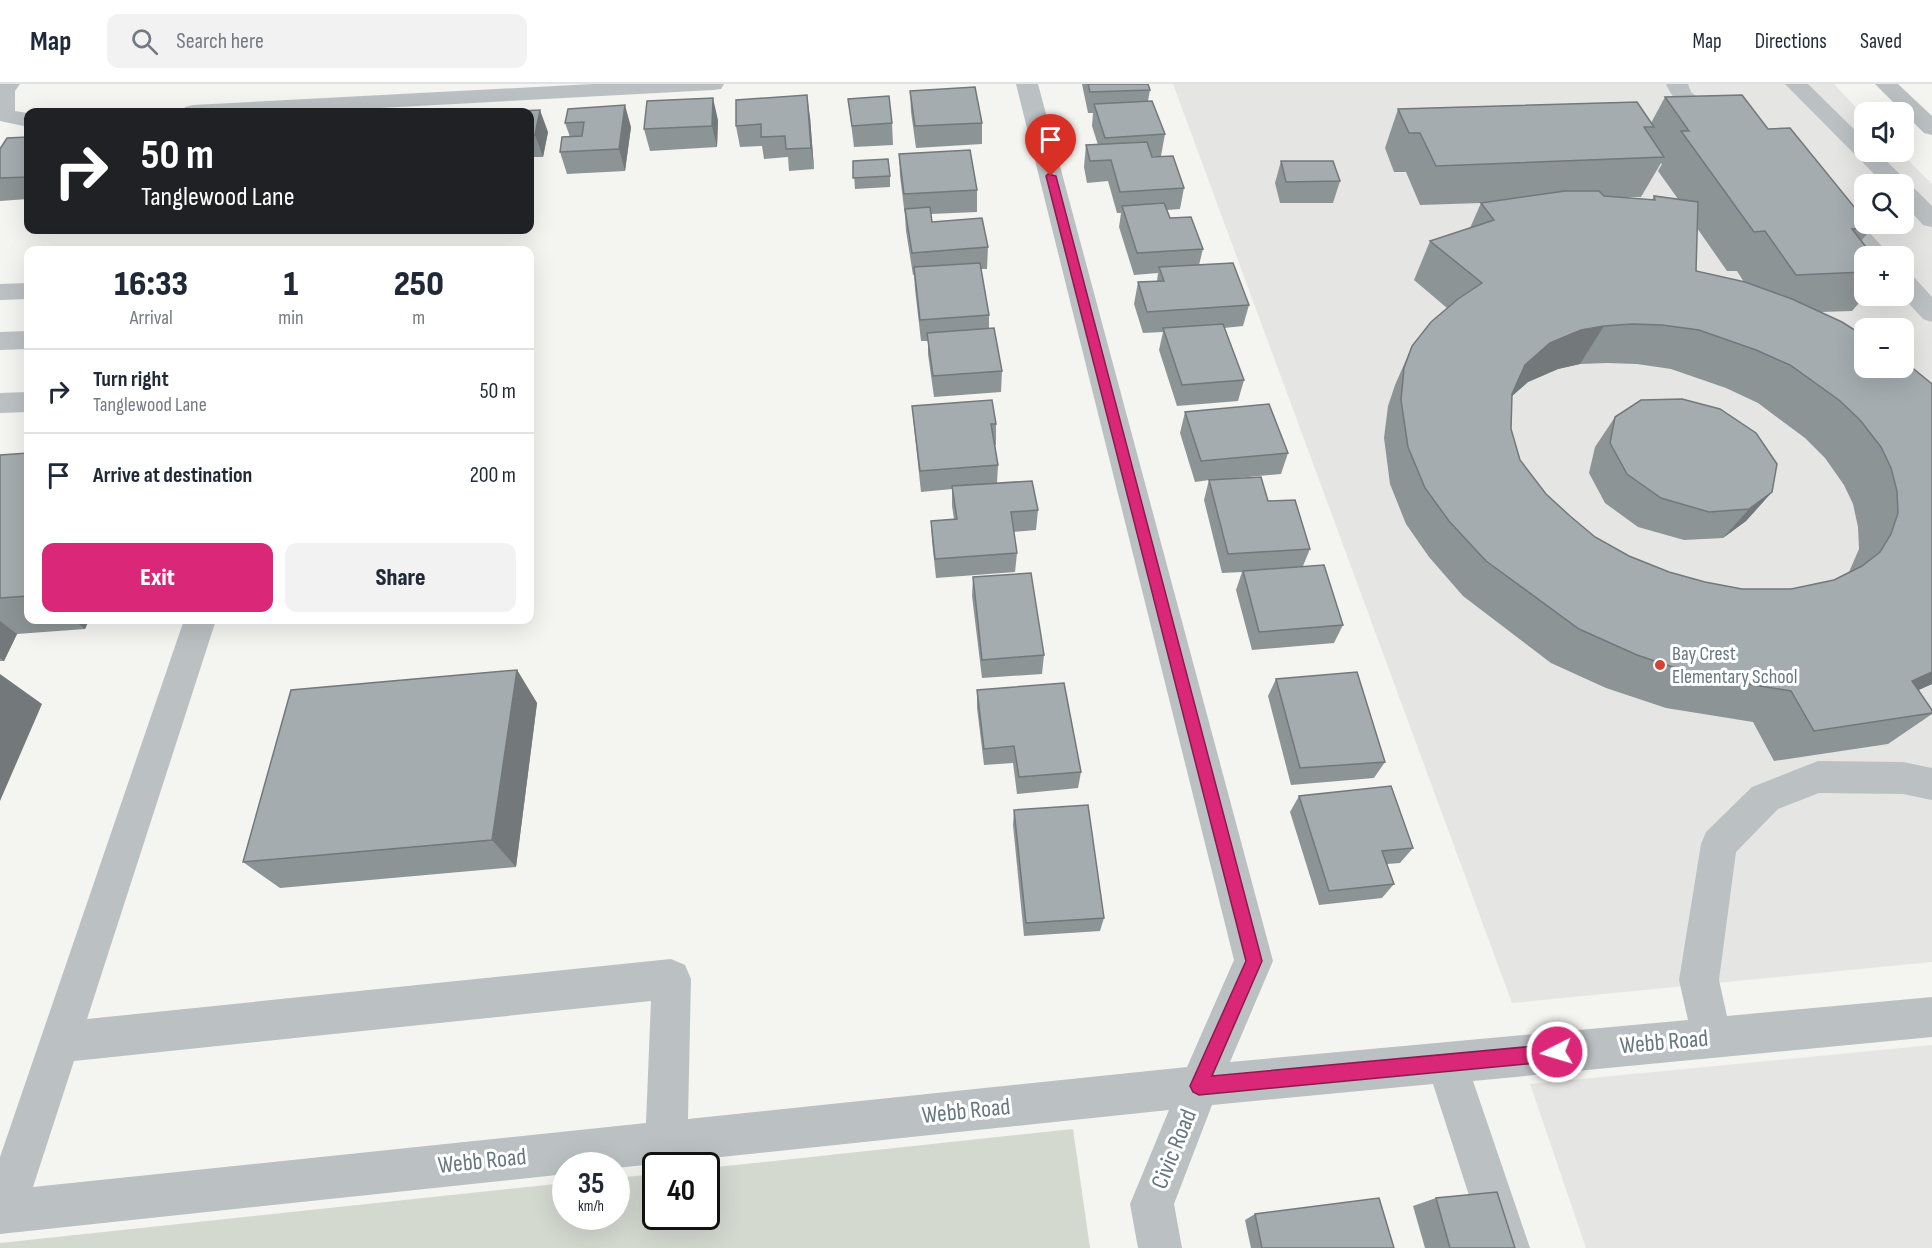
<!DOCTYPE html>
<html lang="en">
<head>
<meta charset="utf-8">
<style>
  body { margin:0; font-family:"Sofia Sans Condensed",sans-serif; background:#f2f2f3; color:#1f2937; height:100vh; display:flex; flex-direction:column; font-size:22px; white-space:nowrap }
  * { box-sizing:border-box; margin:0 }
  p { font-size:20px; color:#747a83 }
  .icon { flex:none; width:33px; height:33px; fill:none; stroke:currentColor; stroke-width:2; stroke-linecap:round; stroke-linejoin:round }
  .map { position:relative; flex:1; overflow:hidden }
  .panel { position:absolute; left:24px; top:162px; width:510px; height:378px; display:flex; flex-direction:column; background:#fff; border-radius:12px; box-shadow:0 6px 24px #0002 }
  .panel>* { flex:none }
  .top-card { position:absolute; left:24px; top:24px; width:510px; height:126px; border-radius:12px; box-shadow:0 6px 24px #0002; background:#202124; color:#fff; overflow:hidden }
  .buttons { position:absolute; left:1854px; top:18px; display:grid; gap:12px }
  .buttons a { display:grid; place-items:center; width:60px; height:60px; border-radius:12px; background:#fff; box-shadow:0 6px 24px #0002; font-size:30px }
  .speed { position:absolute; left:552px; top:1068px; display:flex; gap:12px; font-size:30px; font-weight:700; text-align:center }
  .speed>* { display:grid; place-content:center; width:78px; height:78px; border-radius:50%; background:#fff; box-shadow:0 6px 24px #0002; line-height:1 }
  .speed small { font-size:15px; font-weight:400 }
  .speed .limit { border:3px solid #111; border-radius:9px; background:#fff; color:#111 }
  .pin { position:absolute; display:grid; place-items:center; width:51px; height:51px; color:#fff; margin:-62px -26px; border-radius:50% 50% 50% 0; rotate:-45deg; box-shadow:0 0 6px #0007 }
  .pin .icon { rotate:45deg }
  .me { position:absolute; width:66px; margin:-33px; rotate:265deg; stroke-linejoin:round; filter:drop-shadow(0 0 4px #0008) }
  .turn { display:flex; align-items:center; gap:21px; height:126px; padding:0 18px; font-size:27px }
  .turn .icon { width:78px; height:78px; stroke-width:2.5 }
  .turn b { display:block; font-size:42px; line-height:51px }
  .eta { display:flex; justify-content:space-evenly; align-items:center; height:102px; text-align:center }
  .eta b { font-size:36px; font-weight:800; line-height:42px }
  .cta { display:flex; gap:12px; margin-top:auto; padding:12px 18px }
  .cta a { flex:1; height:69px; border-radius:12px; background:#db2777; color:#fff; font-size:24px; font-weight:800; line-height:69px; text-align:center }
  .cta a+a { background:#f2f2f3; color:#1f2937 }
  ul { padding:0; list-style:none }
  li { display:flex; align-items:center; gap:18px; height:84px; padding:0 18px; border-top:2px solid #e0e1e3 }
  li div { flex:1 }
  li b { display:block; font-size:22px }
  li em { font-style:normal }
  header { display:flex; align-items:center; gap:36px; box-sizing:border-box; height:84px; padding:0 30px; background:#fff; border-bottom:2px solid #e0e1e3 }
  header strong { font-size:28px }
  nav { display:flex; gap:33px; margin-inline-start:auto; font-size:21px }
  .search { width:420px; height:54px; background:#f2f2f3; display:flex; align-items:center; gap:15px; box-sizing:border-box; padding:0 21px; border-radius:12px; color:#747a83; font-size:22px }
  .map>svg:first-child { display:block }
  .built { fill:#e5e5e4; fill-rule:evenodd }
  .green { fill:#d4d9d0 }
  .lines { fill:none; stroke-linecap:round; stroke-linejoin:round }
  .minor { fill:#bbc0c2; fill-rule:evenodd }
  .wall { fill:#8d9496; fill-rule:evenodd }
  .shaded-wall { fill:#73787a }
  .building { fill:#a4acaf; stroke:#73787a; stroke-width:1.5; fill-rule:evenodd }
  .route { fill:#db2777; stroke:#8e194d; stroke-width:1.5 }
  .poi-dot { fill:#d24332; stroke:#fff; stroke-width:2 }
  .labels { text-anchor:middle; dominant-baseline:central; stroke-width:6; stroke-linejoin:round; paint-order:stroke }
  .poi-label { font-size:20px; fill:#66777f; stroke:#fff; text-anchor:start }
  .near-street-label { font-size:24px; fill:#66777f; stroke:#fff }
</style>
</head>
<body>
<header>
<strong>Map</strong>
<div class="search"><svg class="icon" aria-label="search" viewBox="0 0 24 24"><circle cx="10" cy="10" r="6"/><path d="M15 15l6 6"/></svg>Search here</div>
<nav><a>Map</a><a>Directions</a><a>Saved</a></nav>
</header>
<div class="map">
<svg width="1932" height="1164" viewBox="0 0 1932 1164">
  <rect width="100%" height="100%" fill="#f4f4f1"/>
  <path class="built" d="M1173,0H1834L1864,32V68H1900L1932,100V878L1512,919ZM1864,100H1904V140H1864ZM1864,172H1904V212H1864ZM1864,244H1904V284H1864Z
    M1932,961V1164H1586L1530,1000Z"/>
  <path class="green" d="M1073,1045L1090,1164H0V1159L565,1099L566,1132H616L617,1094L655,1090L656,1132H706L707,1084Z"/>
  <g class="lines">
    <path class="minor" d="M0,0H20L15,7V27L28,29V43L0,37Z
      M593,0H724L721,5L713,6L306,28H182L185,23L193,21Z
      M1016,0H1038L1273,877L1230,978L1688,936L1679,896L1701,760L1706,748L1752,703L1818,677L1903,678L1932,684V716L1903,710L1819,709L1778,725L1736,768L1719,896L1727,932L1932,913V953L1473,997L1530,1164H1486L1433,1000L1212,1021L1174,1120L1182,1164H1138L1130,1120L1169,1026L616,1084V1082H566V1090L0,1150V1073L184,536H216L87,935L671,875L685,881L691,895L688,1035L1187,983L1234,876ZM651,917L646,1039L33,1103L74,977Z
      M1666,0H1688L1691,8L1702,17L1728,30L1731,35L1728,40C1703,46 1675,22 1666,0Z
      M1785,0H1808L1864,55V68H1877L1905,95L1908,101L1912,102L1932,122V143L1923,141L1904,120V100H1884Z
      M1875,0H1898L1932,32V51L1924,49Z
      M1833,116L1841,118L1891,172H1866L1821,123L1825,118Z
      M1904,190L1913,192L1932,213V238L1923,235L1902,212Z
      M28,199V215L0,216V200Z
      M28,247V265L0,266V248Z
      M28,308V328L0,329V309Z"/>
  </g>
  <path class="wall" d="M1082,0H1148L1150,6L1148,17L1165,50L1161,72H1152L1184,104L1180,125L1167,126L1170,134L1203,165L1199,181L1249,221L1243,242L1224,244L1244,296L1238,317L1177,322L1159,266L1163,248L1143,249L1134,220L1138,198L1157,197L1158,189L1134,191L1119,143L1121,129H1117L1108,97L1087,99L1084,83L1086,61H1098L1092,42L1093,29H1088Z
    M910,7L982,39V60L916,64L911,28Z
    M1665,13L1768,45L1872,144L1861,157L1864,172L1865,212L1852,227L1820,228L1904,284L1932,600L1918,606L1932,626V630L1888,660L1774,677L1753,638L1666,624L1606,604L1551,579L1463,512L1429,473L1406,440L1390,400L1384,354L1388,322L1395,301L1412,262L1447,224L1414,196L1430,157L1470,144L1481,119L1420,121L1406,88H1394L1385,64L1398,25L1651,39ZM1661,79L1662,80L1658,87L1678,115L1654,112L1652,116L1623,113H1641ZM1697,144L1727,187H1737L1744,198L1696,187ZM1607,279L1637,280L1671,285L1726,304L1758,319L1805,354L1825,374L1844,401L1853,420L1858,443L1859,465L1849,488L1834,496L1791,505H1742L1705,498L1669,488L1629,472L1595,453L1570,432L1546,410L1520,376L1511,345L1512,312L1528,298L1558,285L1580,280Z
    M848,15L892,39L893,61L854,63Z
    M568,25L631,43L625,87L567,90L560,68L570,53L565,39Z
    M530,28L548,48L543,73H530Z
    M810,33L814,85L789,87L788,73L764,75L762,62L740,63L736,42Z
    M718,36L717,63L650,67L644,45Z
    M28,53V115L0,117V65Z
    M899,70L977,106V128L931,130L932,138L988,163L987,185H981L989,231V245L1002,287L1001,308L934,313L928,270V257H921L915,205L914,191H913L906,147L905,132L900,92Z
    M853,77L890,92V103L855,105Z
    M1281,77L1340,97L1333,119H1280L1275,99Z
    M912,322L996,340V361H995L998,381L997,399L1038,426L1036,446L1013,448L1017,469L1015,488L936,494L932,457L931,437L954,435L952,422V405L921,408L914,343Z
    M1185,328L1288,369L1281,390L1215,396L1268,417L1310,465L1303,482L1343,541L1334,559L1252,566L1236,506L1242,488L1222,489L1204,416L1209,396L1195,398L1180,349Z
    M1615,333L1772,408L1746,437L1723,454L1684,456L1638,443L1605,419L1589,389L1595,363Z
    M28,369V536H89L85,545L17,550L4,577H0V371Z
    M973,493L1044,571L1042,590L982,594L972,512Z
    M517,586L537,619L516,783L280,804L243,778Z
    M1276,595L1385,678L1374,694L1291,701L1268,612Z
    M977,606L1081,688L1078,704L1017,710L1013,679L984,681L977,624Z
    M1299,712L1413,764L1400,779L1387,780L1394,800L1382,814L1319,821L1290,728Z
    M1014,726L1104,834L1100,847L1024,852L1013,741Z
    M1436,1114L1515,1164H1425L1413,1122Z
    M1255,1130L1394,1164H1251L1245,1136Z"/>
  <path class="shaded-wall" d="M807,11L810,33L814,85L811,64Z
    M713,14L718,36L717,63L712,42Z
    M625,21L631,43L625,87L619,65Z
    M540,26L548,48L543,73L535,51Z
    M1604,242L1580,280L1558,285L1528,298L1504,319L1525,281L1550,259L1581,246Z
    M1772,408L1746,437L1723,454L1749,425Z
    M74,536H89L85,545Z
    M0,537L17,550L4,577L0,574Z
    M517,586L537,619L516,783L492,756Z
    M1932,588V600L1868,629L1912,597Z
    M0,590L42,620L0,717Z"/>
  <path class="building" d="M1088,0H1148L1150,6L1090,8Z
    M975,3L982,39L915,42L910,7Z
    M807,11L811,64L786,65L785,52L761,53V40L736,42V16Z
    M1742,11L1768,45L1790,44L1864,135V140H1868L1872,144L1852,145L1873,172H1864V188L1796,191L1765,147L1754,148L1681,47H1689L1665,13Z
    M889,12L892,39L852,42L848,15Z
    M713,14L712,42L644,45L647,17Z
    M1152,17L1165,50L1105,54L1094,20Z
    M1637,18L1654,43H1644L1664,73L1436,82L1420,49H1409L1398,25Z
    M625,21L619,65L560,68L562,53L582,52L584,38L565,39L568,25Z
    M540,26L535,51H530V28H498Z
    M28,53V93L0,94V65L7,54Z
    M1147,58L1152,73L1173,72L1184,104L1120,108L1111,76L1090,77L1086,61Z
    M970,66L977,106L904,110L899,70Z
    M888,75L890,92L853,94V77Z
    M1281,77H1333L1340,97L1286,98Z
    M1565,107H1599L1604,112L1655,116L1654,112L1698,118L1696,187L1745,198L1792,215L1842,238L1864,252V284H1904V277L1932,300V588L1912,597L1932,626V629L1814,647L1791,607L1700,592L1637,571L1579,545L1486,477L1449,437L1425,404L1408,363L1401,316L1404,284L1412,262L1431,238L1458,215L1482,199L1430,157L1494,136L1481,119ZM1632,240L1662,241L1699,246L1756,266L1790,281L1839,316L1860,336L1881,363L1891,384L1897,407L1898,429L1891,450L1880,468L1862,482L1834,496L1791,505H1742L1705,498L1669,488L1629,472L1595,453L1570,432L1546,410L1520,376L1511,345L1512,310L1525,281L1550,259L1581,246L1604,242Z
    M1164,119L1170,134L1191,133L1203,165L1137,169L1122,122Z
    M930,123L932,138L982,134L988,163L912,169L905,125Z
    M980,179L989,231L920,236L914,183Z
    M1233,179L1249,221L1147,228L1138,198L1164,197L1159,183Z
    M1223,240L1244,296L1182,301L1163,244Z
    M994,244L1002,287L933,292L927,249Z
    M1682,315L1720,325L1756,349L1777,380L1772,408L1749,425L1709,428L1661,414L1627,390L1610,359L1615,333L1641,316Z
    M992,316L996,340H991L998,381L920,387L912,322Z
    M1269,320L1288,369L1201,377L1185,328Z
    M28,369V512L0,514V371Z
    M1261,393L1268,417L1295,416L1310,465L1228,470L1209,396Z
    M1032,397L1038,426L1011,428L1017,469L935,475L931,437L957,435L952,402Z
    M1324,481L1343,541L1259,548L1243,487Z
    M1031,489L1044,571L982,576L973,493Z
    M517,586L492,756L243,778L291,606Z
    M1357,588L1385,678L1300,684L1276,595Z
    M1064,599L1081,688L1019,693L1014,662L984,665L977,606Z
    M1391,702L1413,764L1382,767L1394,800L1329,807L1299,712Z
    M1088,721L1104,834L1026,839L1014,726Z
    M1497,1108L1515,1164H1450L1436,1114Z
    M1379,1114L1394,1164H1262L1255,1130Z"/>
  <path class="route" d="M1048,90L1056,92L1262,877L1212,992L1557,960L1563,962L1565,968L1563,974L1557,977L1199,1011L1193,1008L1190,1002L1246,877L1046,92Z"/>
  <circle class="poi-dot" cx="1660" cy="581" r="6"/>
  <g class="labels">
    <g class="poi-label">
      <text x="1672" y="570">Bay Crest<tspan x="1672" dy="23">Elementary School</tspan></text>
    </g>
    <g class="near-street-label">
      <text transform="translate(1664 958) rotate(-5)">Webb Road</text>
      <text transform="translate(966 1027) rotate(-6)">Webb Road</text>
      <text transform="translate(1174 1065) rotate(-68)">Civic Road</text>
      <text transform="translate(482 1077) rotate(-6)">Webb Road</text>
    </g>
  </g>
</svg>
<div class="buttons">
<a><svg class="icon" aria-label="sound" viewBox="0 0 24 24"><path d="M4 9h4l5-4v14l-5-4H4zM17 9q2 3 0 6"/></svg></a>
<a><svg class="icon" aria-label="search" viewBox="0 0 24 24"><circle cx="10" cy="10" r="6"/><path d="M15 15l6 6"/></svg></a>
<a>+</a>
<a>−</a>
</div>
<div class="speed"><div>35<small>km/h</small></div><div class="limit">40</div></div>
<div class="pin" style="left:1051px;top:92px;background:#d93025"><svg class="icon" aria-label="arrive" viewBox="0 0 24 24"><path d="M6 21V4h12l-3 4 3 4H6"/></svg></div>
<svg class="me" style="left:1557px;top:968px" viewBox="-20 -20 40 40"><circle r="17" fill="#db2777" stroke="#fff" stroke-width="3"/><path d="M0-11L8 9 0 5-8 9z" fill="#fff"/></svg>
<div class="top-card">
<div class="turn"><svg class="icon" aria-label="right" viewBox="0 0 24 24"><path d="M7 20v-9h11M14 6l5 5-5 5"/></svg><div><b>50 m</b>Tanglewood Lane</div></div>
</div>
<section class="panel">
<div class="eta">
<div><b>16:33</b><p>Arrival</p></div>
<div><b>1</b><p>min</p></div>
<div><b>250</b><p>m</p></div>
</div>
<ul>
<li><svg class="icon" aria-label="right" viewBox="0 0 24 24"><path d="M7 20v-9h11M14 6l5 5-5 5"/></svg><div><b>Turn right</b><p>Tanglewood Lane</p></div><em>50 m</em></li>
<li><svg class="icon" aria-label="arrive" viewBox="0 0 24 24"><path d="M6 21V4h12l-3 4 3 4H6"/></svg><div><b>Arrive at destination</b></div><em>200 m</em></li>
</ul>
<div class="cta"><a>Exit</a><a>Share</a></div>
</section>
</div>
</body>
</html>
